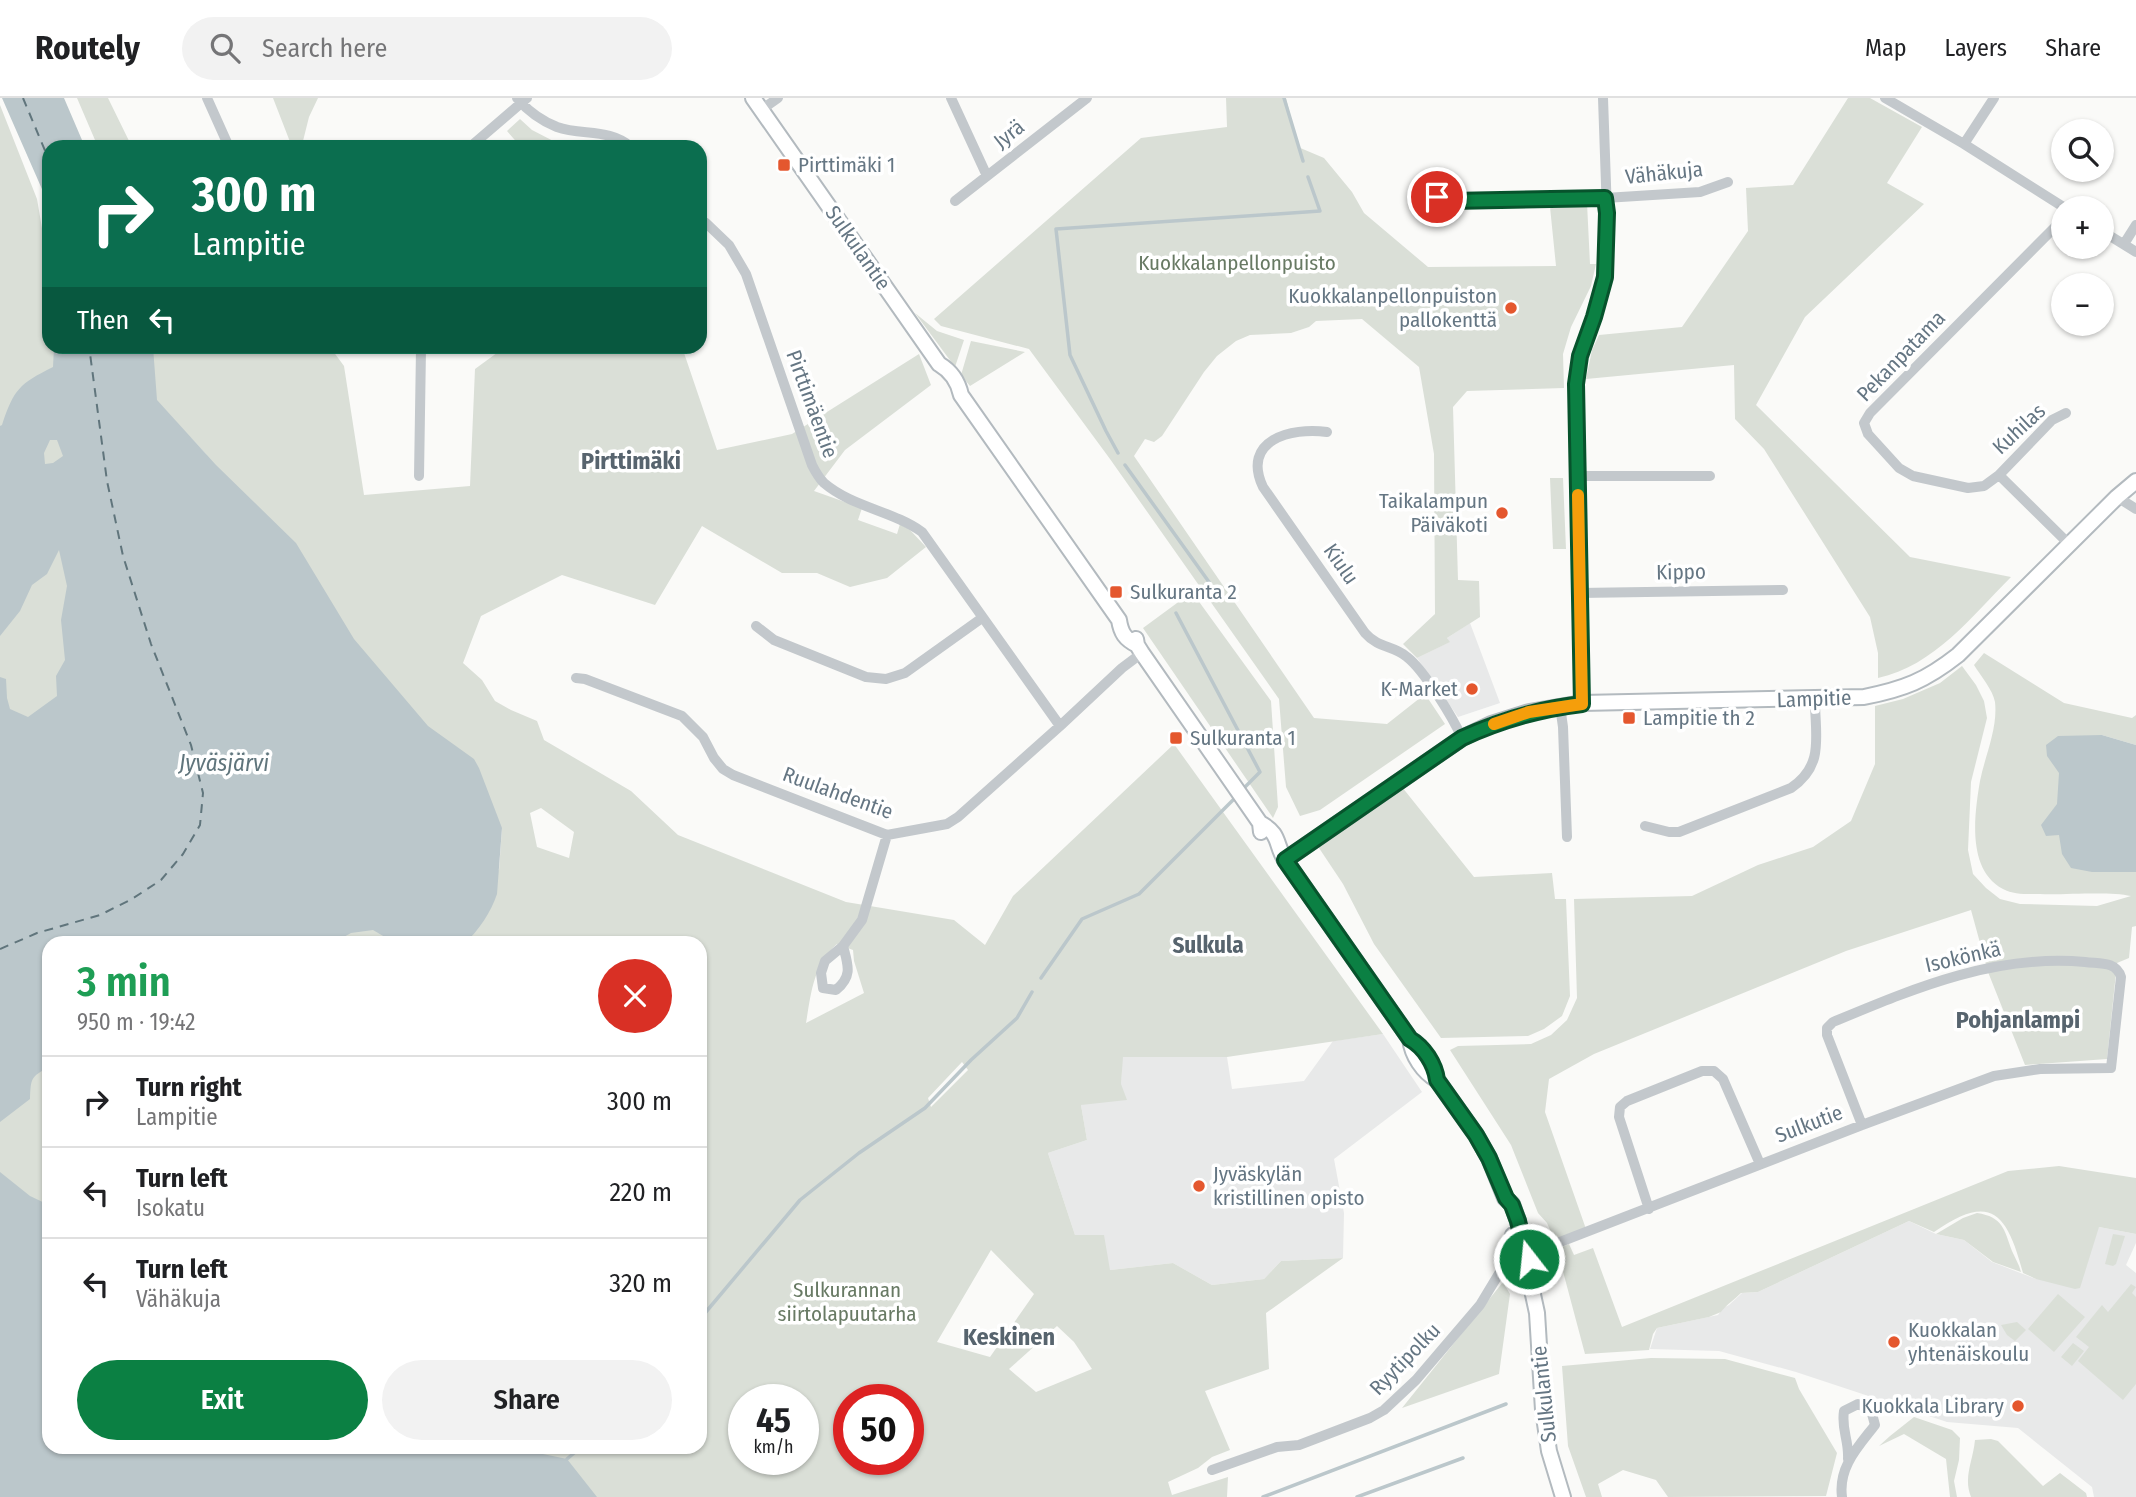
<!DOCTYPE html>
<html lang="en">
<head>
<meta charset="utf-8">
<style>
  body { margin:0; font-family:"Fira Sans Condensed",sans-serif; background:#f2f2f2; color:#202124; height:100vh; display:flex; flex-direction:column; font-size:26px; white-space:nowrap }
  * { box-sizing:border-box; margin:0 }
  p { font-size:23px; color:#757577 }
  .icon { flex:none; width:38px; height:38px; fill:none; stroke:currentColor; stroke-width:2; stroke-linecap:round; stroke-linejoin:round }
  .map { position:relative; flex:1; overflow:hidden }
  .sheet { position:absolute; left:42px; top:838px; width:665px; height:518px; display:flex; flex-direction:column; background:#fff; border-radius:21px; box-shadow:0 2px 5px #0004 }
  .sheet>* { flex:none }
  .top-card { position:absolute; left:42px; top:42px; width:665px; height:214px; border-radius:21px; box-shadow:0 2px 5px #0004; background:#0b6e4f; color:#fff; overflow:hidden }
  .fabs { position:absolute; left:2051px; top:21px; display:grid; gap:14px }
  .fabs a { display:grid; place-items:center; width:63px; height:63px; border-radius:50%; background:#fff; box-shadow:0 2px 5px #0004; font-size:35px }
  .speed { position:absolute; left:728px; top:1286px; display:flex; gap:14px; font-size:35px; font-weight:700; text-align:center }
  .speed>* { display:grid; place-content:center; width:91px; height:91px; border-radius:50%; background:#fff; box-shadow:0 2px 5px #0004; line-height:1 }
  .speed small { font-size:18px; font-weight:400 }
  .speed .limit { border:10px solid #d22; background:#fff; color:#111 }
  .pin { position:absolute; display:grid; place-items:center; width:60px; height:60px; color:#fff; margin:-30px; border:4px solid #fff; border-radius:50%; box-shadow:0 2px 7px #0007 }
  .me { position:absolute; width:77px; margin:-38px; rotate:344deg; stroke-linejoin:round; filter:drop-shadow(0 0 5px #0008) }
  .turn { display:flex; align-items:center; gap:24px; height:147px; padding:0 35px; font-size:32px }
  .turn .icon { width:91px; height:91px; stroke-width:2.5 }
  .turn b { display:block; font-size:49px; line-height:60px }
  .then { display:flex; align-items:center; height:66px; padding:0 35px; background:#0003; gap:14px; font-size:26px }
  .round { display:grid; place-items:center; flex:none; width:74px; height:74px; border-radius:37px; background:#f2f2f2 }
  .overview { display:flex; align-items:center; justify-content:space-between; height:119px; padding:0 35px }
  h1 { font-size:42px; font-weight:600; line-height:52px; color:#1e9e55 }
  .primary-button { display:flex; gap:14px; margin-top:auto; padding:14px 35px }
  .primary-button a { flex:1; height:80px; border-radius:42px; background:#0b8043; color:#fff; font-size:28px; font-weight:600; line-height:80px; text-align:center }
  .primary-button a+a { background:#f2f2f2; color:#202124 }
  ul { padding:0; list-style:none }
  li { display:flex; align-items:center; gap:21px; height:91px; padding:0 35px; border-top:2px solid #e0e0e0 }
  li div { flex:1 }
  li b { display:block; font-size:26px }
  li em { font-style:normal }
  header { display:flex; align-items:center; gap:42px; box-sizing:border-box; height:98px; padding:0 35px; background:#fff; border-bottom:2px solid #e0e0e0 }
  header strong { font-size:33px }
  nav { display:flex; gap:38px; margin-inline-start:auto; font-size:24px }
  .search { width:490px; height:63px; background:#f2f2f2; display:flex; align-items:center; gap:18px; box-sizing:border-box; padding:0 24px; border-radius:38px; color:#757577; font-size:26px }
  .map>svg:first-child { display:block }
  .built { fill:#e8e9e9 }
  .green { fill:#dadfd7; fill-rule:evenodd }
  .water { fill:#bbc7cb; fill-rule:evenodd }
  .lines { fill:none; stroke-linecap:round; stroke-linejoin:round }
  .stream { stroke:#bbc7cb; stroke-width:3.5 }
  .ferry { stroke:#60757c; stroke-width:2; stroke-dasharray:9 7; stroke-linecap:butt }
  .secondary-casing { stroke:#b3babf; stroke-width:18 }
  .street { stroke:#c3c8cc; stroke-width:10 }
  .secondary { stroke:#fff; stroke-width:14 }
  .route-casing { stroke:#07532c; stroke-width:18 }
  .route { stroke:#0b8043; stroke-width:12 }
  .slow { stroke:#f59e0b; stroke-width:12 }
  .poi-dot { fill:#e4572e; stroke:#fff; stroke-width:2.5 }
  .labels { text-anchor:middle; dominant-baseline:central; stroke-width:7; stroke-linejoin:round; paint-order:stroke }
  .street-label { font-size:21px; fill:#657683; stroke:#fff }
  .poi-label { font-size:21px; fill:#657683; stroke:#fff; text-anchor:start }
  .park-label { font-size:21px; fill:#687a64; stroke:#fff }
  .water-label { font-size:23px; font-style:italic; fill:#60757c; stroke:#fff }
  .neighbourhood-label { font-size:23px; font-weight:bold; fill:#57646e; stroke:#fff }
  .quarter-label { font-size:24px; font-weight:bold; fill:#57646e; stroke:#fff }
</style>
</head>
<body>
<header>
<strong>Routely</strong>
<div class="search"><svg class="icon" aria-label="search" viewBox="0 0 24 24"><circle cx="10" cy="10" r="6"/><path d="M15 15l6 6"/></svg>Search here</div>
<nav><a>Map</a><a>Layers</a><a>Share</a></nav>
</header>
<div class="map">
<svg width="2136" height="1399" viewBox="0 0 2136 1399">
  <rect width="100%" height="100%" fill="#fafaf8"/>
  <path class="built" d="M1470,525L1500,605L1458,619L1417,560L1449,544L1447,540Z
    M1383,936L1422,994L1334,1061L1344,1115L1343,1160L1281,1163L1264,1181L1212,1187L1173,1165L1110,1172L1075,1137L1048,1055L1087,1042L1081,1007L1121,986L1122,959H1227L1232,991L1304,983L1333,943Z
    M1909,1123L1936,1136L1964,1142L1992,1164L2036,1181L2099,1129L2136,1136V1145L2126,1167L2136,1175V1399H2094L2092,1389L2018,1330L1947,1324L1796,1274L1719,1253L1650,1251L1657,1230L1718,1217L1723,1210L1729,1207L1742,1195L1758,1194Z"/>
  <path class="green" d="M77,0H108L132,49H98Z
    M273,0H318L309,19L302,47L304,49H292Z
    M1226,0H1286L1298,49L1324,60L1352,94L1364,115L1428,169L1556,168L1550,109L1587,105L1590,166H1596L1591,188L1571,229L1563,256L1564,290L1467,293L1453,309L1458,482L1479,483L1480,519L1447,540L1450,544L1417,560L1403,546L1435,516L1434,356L1419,269L1362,221L1316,223L1309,229L1291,235L1250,237L1236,243L1217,258L1204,274L1162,338L1154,344L1145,341L1134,358L1314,620L1387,626L1425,596L1445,626L1320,712L1300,718L1286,689L1279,601L1110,361L1029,251L941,228L934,221L1141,40L1227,29Z
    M1848,0H1870L1922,29L1887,85L1924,106L1805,219L1756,307L1910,459L2011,479C1972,518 1934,568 1878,580V555L1870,519L1764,351L1735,321L1734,267L1586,281L1592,252L1599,237L1682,229L1748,133L1746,90L1793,87Z
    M0,7L37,101L49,171V248L74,249L101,550L0,688Z
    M520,21L532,32L563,48L588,49H521L507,33Z
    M915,215L937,233L964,242L955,269Z
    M971,243L1025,254L970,288L961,277Z
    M128,249H330L344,268L364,397L470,388L475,271L505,249H682L717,352L792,336L919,256L931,287L845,352L814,393L862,410L858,422L897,436L900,426L910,432L926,449L887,480L850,489L817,475H782L702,428L655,507L562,477L481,518L463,565L482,582L495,603L511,612L537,623L544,642L631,693L678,737L846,804L954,822L985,847L1013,798L1174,646L1383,936L1227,959H1123L1121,986L1127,1002L1081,1007L1087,1042L1048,1055L1075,1137H1104L1110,1172L1173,1165L1212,1187L1264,1181L1281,1163L1343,1160L1266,1215L1269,1271L1205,1293L1230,1352L1212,1359L1198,1370L1168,1384L1172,1397L1228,1379L1227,1399H393L369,1349H700V845H256L499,772L502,730L471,721L205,355L191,340L176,377ZM541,710L574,734L569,760L537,749L530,715ZM837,846L853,852L854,863L864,895L806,925C811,896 813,867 837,846ZM962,964L968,972L931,1009L928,1000ZM991,1152L1034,1196L990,1259L937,1244ZM1057,1228L1074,1244L1092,1271L1036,1294L1009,1271ZM744,1302H803V1362H744ZM849,1302H908V1362H849Z
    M1550,380H1563L1566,451H1553Z
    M1192,494L1271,603L1278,709L1273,720L1143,530Z
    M1984,555L2064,605L2132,620L2136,617V647L2102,637L2092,774H2136V828L2132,829L2129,860L2117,865L2107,961L2025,967L1988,874L1971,812L1846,853L1594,956L1549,981L1545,1014L1586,1131L1554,1141L1547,1125L1538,1115L1511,1047L1450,952L1458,948L1531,946L1551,937L1567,922L1577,900L1574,801L1692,798L1758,767L1813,749L1851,723L1875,666V608L1903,601L1940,585L1962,568L1976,587L1984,603L1987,620L1971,684L1968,752L1973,776L1986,790L2000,801L2020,806L2097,808L2131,798C2110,793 2065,797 2040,796C2028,796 2014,797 2003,791C1967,772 1974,718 1980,683C1985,658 1998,630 1995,604C1993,592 1980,577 1974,567Z
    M1402,689L1474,779L1552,775L1555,801H1566L1570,898L1562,918L1544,931L1528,938L1441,940L1374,846L1343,786L1317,747Z
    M49,906V1231L0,1212V936Z
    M2059,1068L2136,1080V1136L2099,1129L2080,1190L2075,1191L2036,1181L2023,1175C2007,1115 1991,1094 1934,1134L1909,1123L1758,1194L1741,1195C1736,1200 1724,1209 1721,1214L1709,1219L1657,1230L1653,1236L1649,1252L1585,1256L1557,1151L1569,1146L1574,1157L1593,1150L1622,1229L2008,1073Z
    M1977,1115C2003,1119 2004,1131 2012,1153C2015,1160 2019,1166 2021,1174L1993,1164L1964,1142L1936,1136L1963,1120Z
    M2113,1136L2125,1138L2116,1166L2113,1168L2105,1166Z
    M1503,1184L1510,1196L1499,1276L1402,1310Z
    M2131,1186L2136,1189L2132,1195L2136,1199V1286L2123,1302L2078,1263L2089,1249L2076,1239L2102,1207L2108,1214Z
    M2058,1196L2085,1219L2054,1254L2028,1231Z
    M2017,1224L2026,1232L2015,1243L2007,1237L2001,1227Z
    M2073,1245L2084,1253L2072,1268L2061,1259Z
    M1651,1260L1725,1261L1795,1280L1799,1291L1837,1355L1826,1398L1668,1399L1656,1382L1623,1372L1598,1386L1602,1399H1586L1568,1348L1562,1268Z
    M1914,1319L1952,1332L1960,1340L1959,1362L1954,1383L1957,1399H1950L1946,1361L1904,1336L1879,1348L1890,1338Z
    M1991,1341L1998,1343L2043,1388L2060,1375L2086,1395L2087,1399H1971C1963,1379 1973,1363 1975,1342Z"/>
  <path class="water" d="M2,0H64L85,49H49V119L45,98Z
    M54,249H153L157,302L216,367L296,445L354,541L428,628L474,661L479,670L502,730L497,796C491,814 479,832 465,845H395L373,832L351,835L333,845H49V969C30,979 31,981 30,1001L0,1024V579L6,581L7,600L10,611L28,619L57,598L56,578L65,562L61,522L67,488L59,452L47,476L32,487L20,513L0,538V328L2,327C14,291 19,286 53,269ZM50,342H57L63,358L53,365L45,366L44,355Z
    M2102,637L2136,647V774H2092L2071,770L2062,756L2059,737L2046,738L2041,727L2057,706L2059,675L2047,658L2046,647L2058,638Z
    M0,1074L30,1098L49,1107V1349H509L567,1361L597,1399H0Z"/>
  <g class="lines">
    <path class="stream" d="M1284,0L1303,63
      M1118,355L1106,333L1070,257L1056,131L1320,113L1308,79
      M1125,367L1209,484L1210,497
      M1176,515L1260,674L1243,691
      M1041,880L1082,821L1139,796L1238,697
      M700,1221L800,1102L859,1055L925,1010L971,962L1017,920L1032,894
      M567,1361L581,1349
      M1263,1399L1506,1306
      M1357,1399L1463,1360"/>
    <path class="ferry" d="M23,0L49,62
      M0,851L37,835L100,817L132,801L161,782L183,756L200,727L203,695L191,647L151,546L123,458L107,383L89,248"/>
    <g class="secondary-casing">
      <path id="secondary" d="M753,0L939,266C951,273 958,283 961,297L1119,522C1121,535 1125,541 1137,547
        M1136,541L1137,547L1142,555L1260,725L1261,734
        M1260,725C1281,736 1275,746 1285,762L1410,941L1416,945
        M1285,762L1462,640L1491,626L1529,614L1582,605L1864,599C1904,591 1925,583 1958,557L2117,399L2136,383
        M1410,941C1412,958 1423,974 1437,982L1476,1037L1489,1060L1505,1100L1512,1106L1518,1123L1524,1151L1529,1156L1527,1163L1533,1183L1532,1192L1537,1215L1543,1312L1549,1353L1563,1399
        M1513,1137L1516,1153L1515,1161L1520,1165L1524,1179"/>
    </g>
    <path class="street" d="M207,0L229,49
      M517,0C527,12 542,23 557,29C582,38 609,30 631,49
      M951,0L987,78
      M1885,0L1964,46L2065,110
      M761,12L778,0
      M1964,46L1994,0
      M470,49L527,0
      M1437,99L1451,103L1605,100L1700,94L1728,84
      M955,103L1087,0
      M2063,121L1870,315L1864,325L1868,336L1899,370L1913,378L1968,390L1984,388L1999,377L2069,446
      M700,122L706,125L729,147L746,176L812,367C815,373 819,380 824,385C852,409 893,413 922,434L1060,628
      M2102,133L2136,154
      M2124,146L2136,127
      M1327,334C1291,329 1241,342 1263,389L1365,535C1379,551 1393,547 1407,559C1424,572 1453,620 1462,640
      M1999,377L2052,322L2066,315
      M419,378L421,251L424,248
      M1578,378H1710
      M2117,399L2136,411
      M1579,495L1783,492
      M756,528L774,542L866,579L886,581L905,575L982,520
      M576,580L585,581L682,618L703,639L714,660L723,671L733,677L887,737L947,726L958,719L1060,628L1122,570L1142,555
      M1582,605L1576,286L1580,258L1594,219L1605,179L1607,115L1603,0
      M1560,608L1563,629L1567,739
      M1645,728L1669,734H1679L1791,690C1825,667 1815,638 1815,602
      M843,848C848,867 853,878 836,892L823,890L821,875L825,863L843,848L862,822L887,737
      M1649,1111L1619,1019L1620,1009L1627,1003L1702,973H1714L1723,981L1760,1066
      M1529,1156L1862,1027L1994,978L2040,971L2111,970L2121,879C2116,863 2100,866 2085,864C1994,856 1915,890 1833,924L1827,930V937L1862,1027
      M1212,1372L1277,1349L1299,1347L1370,1320L1384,1312L1416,1282L1480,1207L1500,1174L1515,1161
      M1842,1399C1838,1369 1858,1349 1875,1327L1871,1312L1858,1306L1844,1313C1841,1332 1849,1341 1848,1361"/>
    <use href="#secondary" class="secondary"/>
  </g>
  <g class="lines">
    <g class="route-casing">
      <path id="route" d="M1437,99L1451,103L1605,100L1607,115L1605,179L1594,219L1580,258L1576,286L1582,606C1539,611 1501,622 1462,640L1285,762L1410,941C1424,949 1435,966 1437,982L1476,1037L1489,1060L1506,1100L1512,1107L1518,1123L1524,1150L1530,1156L1529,1161"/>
    </g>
    <use href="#route" class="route"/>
    <path class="slow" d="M1494,626L1529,614L1582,606L1578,397"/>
  </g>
  <g class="poi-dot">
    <rect x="777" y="60" width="14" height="14" rx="3.5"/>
    <circle cx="1511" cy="210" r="7"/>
    <circle cx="1502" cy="415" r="7"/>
    <rect x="1109" y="487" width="14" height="14" rx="3.5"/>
    <circle cx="1472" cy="591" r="7"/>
    <rect x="1622" y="613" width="14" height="14" rx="3.5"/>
    <rect x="1169" y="633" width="14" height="14" rx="3.5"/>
    <circle cx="1199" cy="1088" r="7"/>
    <circle cx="1894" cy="1244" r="7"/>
    <circle cx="2018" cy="1308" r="7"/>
  </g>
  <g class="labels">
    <g class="street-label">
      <text transform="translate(1009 36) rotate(-38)">Jyrä</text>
      <text transform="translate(1664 75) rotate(-6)">Vähäkuja</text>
      <text transform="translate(858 150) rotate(55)">Sulkulantie</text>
      <text transform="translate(1901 258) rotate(-46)">Pekanpatama</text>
      <text transform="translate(812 306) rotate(70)">Pirttimäentie</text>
      <text transform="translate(2019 331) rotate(-43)">Kuhilas</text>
      <text transform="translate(1341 466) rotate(55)">Kiulu</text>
      <text transform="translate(1681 474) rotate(-1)">Kippo</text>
      <text transform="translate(1814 601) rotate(-2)">Lampitie</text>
      <text transform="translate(838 695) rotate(20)">Ruulahdentie</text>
      <text transform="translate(1963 859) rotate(-13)">Isokönkä</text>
      <text transform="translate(1809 1026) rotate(-21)">Sulkutie</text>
      <text transform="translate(1405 1261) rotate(-46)">Ryytipolku</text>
      <text transform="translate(1544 1296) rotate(-96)">Sulkulantie</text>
    </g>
    <g class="poi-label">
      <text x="798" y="67">Pirttimäki 1</text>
      <text x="1497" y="198" text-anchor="end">Kuokkalanpellonpuiston<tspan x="1497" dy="24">pallokenttä</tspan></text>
      <text x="1488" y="403" text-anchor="end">Taikalampun<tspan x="1488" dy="24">Päiväkoti</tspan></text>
      <text x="1130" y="494">Sulkuranta 2</text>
      <text x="1458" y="591" text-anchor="end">K-Market</text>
      <text x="1643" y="620">Lampitie th 2</text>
      <text x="1190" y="640">Sulkuranta 1</text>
      <text x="1213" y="1076">Jyväskylän<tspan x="1213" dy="24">kristillinen opisto</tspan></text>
      <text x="1908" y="1232">Kuokkalan<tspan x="1908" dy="24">yhtenäiskoulu</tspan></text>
      <text x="2004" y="1308" text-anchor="end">Kuokkala Library</text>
    </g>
    <g class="park-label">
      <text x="1237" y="165">Kuokkalanpellonpuisto</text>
      <text x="847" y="1192">Sulkurannan<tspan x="847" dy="24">siirtolapuutarha</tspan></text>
    </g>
    <g class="water-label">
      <text x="224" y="665">Jyväsjärvi</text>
    </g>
    <g class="neighbourhood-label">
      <text x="1208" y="847">Sulkula</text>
    </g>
    <g class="quarter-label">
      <text x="631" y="363">Pirttimäki</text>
      <text x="2018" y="922">Pohjanlampi</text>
      <text x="1009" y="1239">Keskinen</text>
    </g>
  </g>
</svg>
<div class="fabs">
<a><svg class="icon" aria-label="search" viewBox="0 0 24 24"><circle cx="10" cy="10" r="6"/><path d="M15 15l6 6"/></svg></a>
<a>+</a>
<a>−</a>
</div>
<div class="speed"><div>45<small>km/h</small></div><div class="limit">50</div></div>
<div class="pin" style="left:1437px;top:99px;background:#d93025"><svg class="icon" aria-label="arrive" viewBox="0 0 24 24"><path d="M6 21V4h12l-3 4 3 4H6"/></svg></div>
<svg class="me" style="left:1529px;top:1161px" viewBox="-20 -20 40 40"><circle r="17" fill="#0b8043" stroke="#fff" stroke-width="3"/><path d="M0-11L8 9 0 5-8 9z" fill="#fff"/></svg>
<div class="top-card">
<div class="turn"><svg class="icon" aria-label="right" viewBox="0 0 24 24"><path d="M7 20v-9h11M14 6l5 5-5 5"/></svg><div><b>300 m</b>Lampitie</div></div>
<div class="then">Then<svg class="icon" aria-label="left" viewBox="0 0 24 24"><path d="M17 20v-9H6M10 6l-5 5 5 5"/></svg></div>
</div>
<section class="sheet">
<div class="overview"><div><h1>3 min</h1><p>950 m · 19:42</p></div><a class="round" style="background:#d93025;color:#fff"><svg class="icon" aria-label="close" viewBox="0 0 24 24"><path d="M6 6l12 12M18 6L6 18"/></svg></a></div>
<ul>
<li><svg class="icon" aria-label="right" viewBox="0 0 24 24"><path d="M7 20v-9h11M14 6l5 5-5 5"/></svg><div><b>Turn right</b><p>Lampitie</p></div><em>300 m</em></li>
<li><svg class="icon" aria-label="left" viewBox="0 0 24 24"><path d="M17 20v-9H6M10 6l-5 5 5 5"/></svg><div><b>Turn left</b><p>Isokatu</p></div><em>220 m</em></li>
<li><svg class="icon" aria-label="left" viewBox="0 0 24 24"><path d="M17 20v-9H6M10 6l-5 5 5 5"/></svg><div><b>Turn left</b><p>Vähäkuja</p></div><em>320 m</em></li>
</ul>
<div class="primary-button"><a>Exit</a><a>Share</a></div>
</section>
</div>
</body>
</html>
